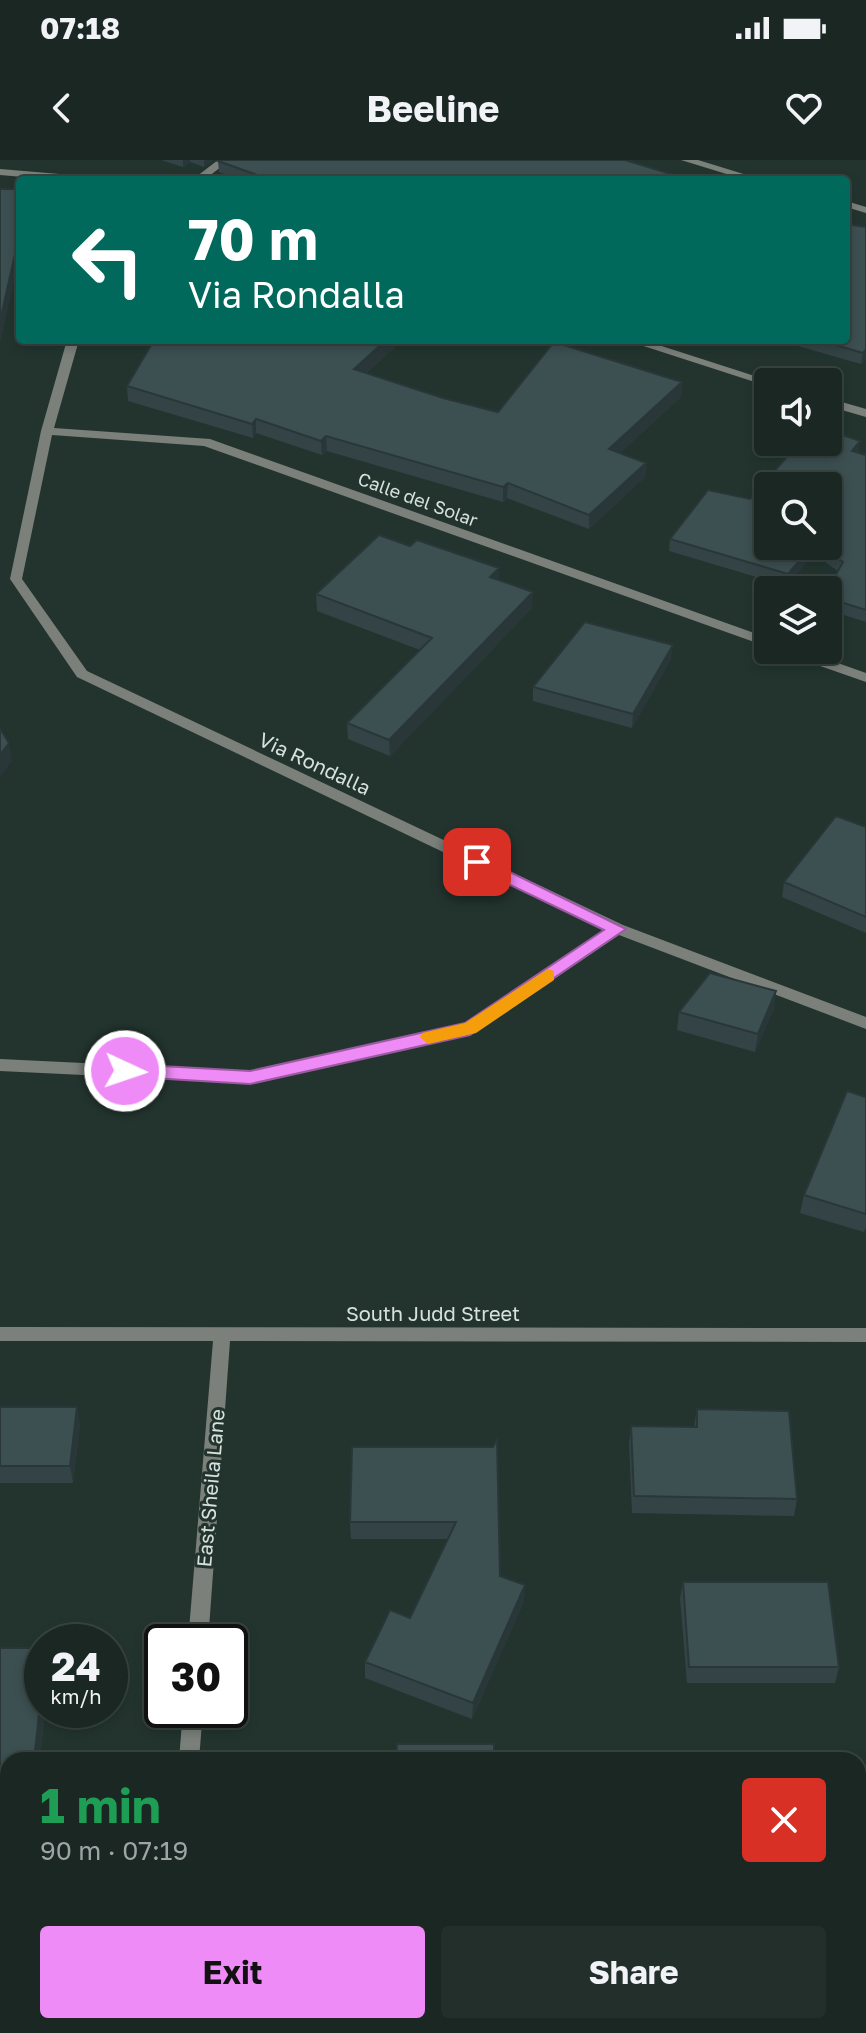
<!DOCTYPE html>
<html lang="en">
<head>
<meta charset="utf-8">
<style>
  body { margin:0; font-family:"Golos Text",sans-serif; background:#232f2b; color:#f1f3f6; height:100vh; display:flex; flex-direction:column; font-size:30px; white-space:nowrap }
  * { box-sizing:border-box; margin:0 }
  p { font-size:26px; color:#9fa5a6 }
  .icon { flex:none; width:44px; height:44px; fill:none; stroke:currentColor; stroke-width:2; stroke-linecap:round; stroke-linejoin:round }
  .map { position:relative; flex:1; overflow:hidden }
  .panel { position:absolute; left:0px; top:1592px; width:866px; height:282px; display:flex; flex-direction:column; background:#1a2723; border-radius:24px 24px 0 0; box-shadow:0 4px 12px #0003,0 0 0 2px #384441 }
  .panel>* { flex:none }
  .banner { position:absolute; left:16px; top:16px; width:834px; height:168px; border-radius:8px; box-shadow:0 4px 12px #0003,0 0 0 2px #384441; background:#00695c; color:#fff; overflow:hidden }
  .buttons { position:absolute; left:754px; top:208px; display:grid; gap:16px }
  .buttons a { display:grid; place-items:center; width:88px; height:88px; border-radius:8px; background:#1a2723; box-shadow:0 4px 12px #0003,0 0 0 2px #384441; font-size:40px }
  .speed { position:absolute; left:24px; top:1464px; display:flex; gap:16px; font-size:40px; font-weight:700; text-align:center }
  .speed>* { display:grid; place-content:center; width:104px; height:104px; border-radius:50%; background:#1a2723; box-shadow:0 4px 12px #0003,0 0 0 2px #384441; line-height:1 }
  .speed small { font-size:20px; font-weight:400 }
  .speed .limit { border:4px solid #111; border-radius:12px; background:#fff; color:#111 }
  .pin { position:absolute; display:grid; place-items:center; width:68px; height:68px; color:#fff; margin:-34px; border-radius:16px; box-shadow:0 4px 12px #0006 }
  .me { position:absolute; width:88px; margin:-44px; rotate:93deg; stroke-linejoin:round; filter:drop-shadow(0 0 6px #0008) }
  .turn { display:flex; align-items:center; gap:28px; height:168px; padding:0 40px; font-size:36px }
  .turn .icon { width:104px; height:104px; stroke-width:2.5 }
  .turn b { display:block; font-size:56px; line-height:68px }
  .round { display:grid; place-items:center; flex:none; width:84px; height:84px; border-radius:8px; background:#232f2b }
  .headline { display:flex; align-items:center; justify-content:space-between; height:136px; padding:0 40px }
  h1 { font-size:48px; font-weight:700; line-height:60px; color:#1e9e55 }
  .cta { display:flex; gap:16px; margin-top:auto; padding:16px 40px }
  .cta a { flex:1; height:92px; border-radius:8px; background:#ee8bf7; color:#111; font-size:32px; font-weight:700; line-height:92px; text-align:center }
  .cta a+a { background:#232f2b; color:#f1f3f6 }
  .status { display:flex; justify-content:space-between; align-items:center; height:56px; padding:0 40px; background:#1a2723; direction:ltr }
  .status svg { height:22px; fill:currentColor }
  header { display:flex; justify-content:space-between; align-items:center; height:104px; padding:0 40px; background:#1a2723; font-size:36px; font-weight:700 }
  .map>svg:first-child { display:block }
  .lines { fill:none; stroke-linecap:round; stroke-linejoin:round }
  .street { fill:#7b807a; fill-rule:evenodd }
  .wall { fill:#344446; fill-rule:evenodd }
  .shaded-wall { fill:#2a3739 }
  .building { fill:#3c4f51; stroke:#2a3739; stroke-width:2 }
  .route { fill:#ee8bf7; stroke:#9b5aa1; stroke-width:2 }
  .slow { fill:#f59e0b }
  .labels { text-anchor:middle; dominant-baseline:central; stroke-width:6; stroke-linejoin:round; paint-order:stroke }
  .far-street-label { font-size:18px; fill:#d7e1de; stroke:#23342f }
  .street-label { font-size:20px; fill:#d7e1de; stroke:#23342f }
</style>
</head>
<body>
<div class="status"><b>07:18</b><svg viewBox="0 0 49 12"><path d="M0 12V9h3v3zM5 12V6h3v6zM10 12V3h3v9zM15 12V0h3v12zM26 1h20v11H26zM47 4h2v5h-2z"/></svg></div>
<header><svg class="icon" aria-label="back" viewBox="0 0 24 24"><path d="M15 5l-7 7 7 7"/></svg>Beeline<svg class="icon" aria-label="heart" viewBox="0 0 24 24"><path d="M12 20l-8-8c-3-5 5-10 8-4 3-6 11-1 8 4z"/></svg></header>
<div class="map">
<svg width="866" height="1873" viewBox="0 0 866 1873">
  <rect width="100%" height="100%" fill="#23342f"/>
  <g class="lines">
    <path class="street" d="M218,0H230L204,20H192Z
      M681,0H698L763,20H746Z
      M0,9L95,17L100,20H58L0,15Z
      M846,41L866,47V53L846,47Z
      M67,180H79L54,268L210,279L768,478V487L204,286L52,275L22,419L87,511L623,765L866,857V869L619,775L476,872L250,923L0,911V899L250,911L465,863L606,770L77,517L10,419L41,271Z
      M625,180H643L773,222H768V227L764,225Z
      M828,238L866,249V257L828,246Z
      M781,490H801L866,513V522L783,493Z
      M0,1167L866,1168V1182L230,1181L208,1482H188L213,1181H0Z
      M183,1550H203L199,1600H179Z
      M157,1866H179L178,1873H156Z"/>
  </g>
  <path class="wall" d="M161,0H213L204,7L190,2L183,7Z
    M218,1L691,20H240L219,12Z
    M866,67V199L861,204L777,180H846Z
    M154,180H403L366,213L443,238L498,252L682,222L681,237L620,293L646,303L645,317L589,369L507,338L503,342L327,291L322,295L256,273L253,278L128,241L127,226Z
    M754,180H773L769,185Z
    M858,293L866,295V462L828,450V430L838,411L813,394L787,426L669,391L670,379L750,339ZM828,326V386H768Z
    M410,386L499,408V420L532,448L390,596L348,579L347,563L420,490L317,451L316,434Z
    M671,499L632,568L533,541V527Z
    M866,667V773L782,737L784,722Z
    M774,848L755,892L677,870L679,852Z
    M866,937V1067L864,1072L800,1053L804,1035Z
    M0,1247L80,1264L73,1323H0Z
    M697,1249L797,1339L794,1356L632,1353L629,1283L631,1266L694,1267Z
    M493,1287L500,1416L524,1441L472,1559L365,1518V1502L410,1458L448,1379H351L350,1362Z
    M683,1422L839,1507L835,1523H687L680,1438Z
    M0,1488L42,1550H45L40,1600H8V1714H0Z"/>
  <path class="shaded-wall" d="M183,0H190V2L183,7Z
    M204,0H213L204,7Z
    M18,81L20,96L0,183V161Z
    M386,180H403L354,223V209Z
    M866,189V199L861,204L863,193Z
    M682,222L681,237L608,304L609,289Z
    M256,259V273L253,278L252,264Z
    M326,276L327,291L322,295L321,281Z
    M860,281L859,292L852,291Z
    M646,303L645,317L589,369V355Z
    M508,323L507,338L503,342V327Z
    M812,386H814L813,394L787,426L788,414Z
    M499,408V424L490,417Z
    M533,432L532,448L390,596L389,580Z
    M673,485L671,499L632,568L633,554Z
    M9,583L12,601L0,617V595Z
    M776,831L774,848L755,892L758,874Z
    M77,1247L80,1264L73,1323L70,1306Z
    M525,1425L524,1441L472,1559L473,1543Z
    M42,1527V1550H45L40,1600H34Z"/>
  <path class="building" d="M219,0H625L691,20H271L218,1Z
    M0,29H20V81H18L0,161Z
    M846,64L866,67V189L863,193L818,180H846Z
    M154,180H386L354,209L443,238L498,252L554,182L682,222L609,289L646,303L589,355L508,323L503,327L326,276L321,281L256,259L252,264L127,226Z
    M828,270L860,281L852,291L866,295V450L828,438V430H827L843,402L820,386H828V326H768V386H812L788,414L670,379L708,330L750,339L800,282H828Z
    M379,375L410,386L417,380L499,408L490,417L533,432L389,580L347,563L432,478L316,434Z
    M585,462L673,485L633,554L533,527Z
    M0,569L9,583L0,595Z
    M836,656L866,667V757L784,722Z
    M710,813L776,831L758,874L679,852Z
    M847,931L866,937V1054L804,1035Z
    M0,1247H77L70,1306H0Z
    M697,1249L789,1251L797,1339L634,1336L631,1266L697,1267Z
    M497,1279L500,1416L525,1425L473,1543L365,1502L390,1450L410,1458L456,1362H350L352,1287H493Z
    M683,1422H828L839,1507H689Z
    M0,1488H42V1527L34,1600H8V1699H0Z
    M397,1584H494V1600H396Z
    M460,1866H522L527,1873H449Z
    M648,1866H853V1873H648Z"/>
  <path class="route" d="M477,696L626,769L470,875L250,924L119,916V906L125,904L250,911L465,863L604,770L471,706V698Z"/>
  <path class="slow" d="M548,809L554,811V820L476,873L428,884L420,877L422,873L465,863Z"/>
  <g class="labels">
    <g class="far-street-label">
      <text transform="translate(418 339) rotate(20)">Calle del Solar</text>
    </g>
    <g class="street-label">
      <text transform="translate(315 603) rotate(25)">Via Rondalla</text>
      <text x="433" y="1153">South Judd Street</text>
      <text transform="translate(210 1328) rotate(-85)">East Sheila Lane</text>
    </g>
  </g>
</svg>
<div class="buttons">
<a><svg class="icon" aria-label="sound" viewBox="0 0 24 24"><path d="M4 9h4l5-4v14l-5-4H4zM17 9q2 3 0 6"/></svg></a>
<a><svg class="icon" aria-label="search" viewBox="0 0 24 24"><circle cx="10" cy="10" r="6"/><path d="M15 15l6 6"/></svg></a>
<a><svg class="icon" aria-label="layers" viewBox="0 0 24 24"><path d="M12 4l9 5-9 5-9-5zM3 14l9 5 9-5"/></svg></a>
</div>
<div class="speed"><div>24<small>km/h</small></div><div class="limit">30</div></div>
<div class="pin" style="left:477px;top:702px;background:#d93025"><svg class="icon" aria-label="arrive" viewBox="0 0 24 24"><path d="M6 21V4h12l-3 4 3 4H6"/></svg></div>
<svg class="me" style="left:125px;top:911px" viewBox="-20 -20 40 40"><circle r="17" fill="#ee8bf7" stroke="#fff" stroke-width="3"/><path d="M0-11L8 9 0 5-8 9z" fill="#fff"/></svg>
<div class="banner">
<div class="turn"><svg class="icon" aria-label="left" viewBox="0 0 24 24"><path d="M17 20v-9H6M10 6l-5 5 5 5"/></svg><div><b>70 m</b>Via Rondalla</div></div>
</div>
<section class="panel">
<div class="headline"><div><h1>1 min</h1><p>90 m · 07:19</p></div><a class="round" style="background:#d93025;color:#fff"><svg class="icon" aria-label="close" viewBox="0 0 24 24"><path d="M6 6l12 12M18 6L6 18"/></svg></a></div>
<div class="cta"><a>Exit</a><a>Share</a></div>
</section>
</div>
</body>
</html>
